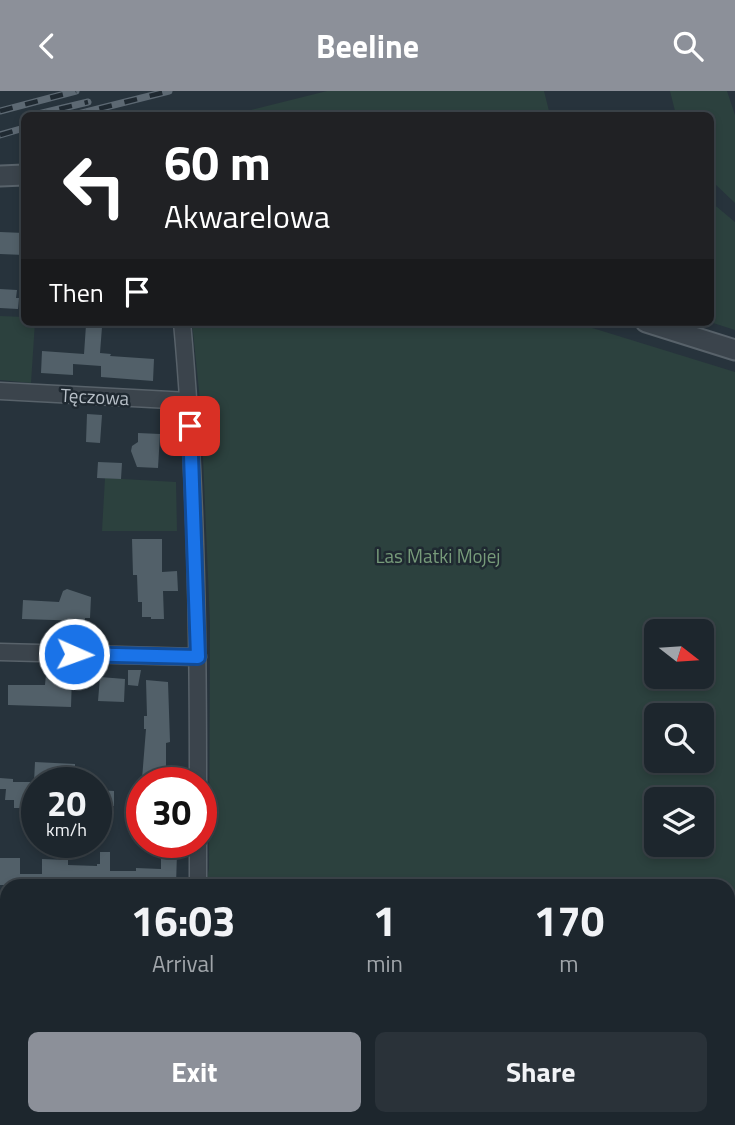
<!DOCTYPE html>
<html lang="en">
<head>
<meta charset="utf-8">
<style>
  body { margin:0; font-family:"Titillium Web",sans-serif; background:#2a3239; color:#f1f3f6; height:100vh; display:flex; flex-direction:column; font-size:26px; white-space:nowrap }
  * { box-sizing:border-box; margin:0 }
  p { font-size:23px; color:#a0a5aa }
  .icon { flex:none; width:38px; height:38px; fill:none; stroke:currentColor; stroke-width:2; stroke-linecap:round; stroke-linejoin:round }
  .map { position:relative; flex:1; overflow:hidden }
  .sheet { position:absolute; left:0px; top:788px; width:735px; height:247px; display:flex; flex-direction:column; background:#1d262d; border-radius:21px 21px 0 0; box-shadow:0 4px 10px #0003,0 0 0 2px #3b4349 }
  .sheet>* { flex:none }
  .hud { position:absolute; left:21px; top:21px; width:693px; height:214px; border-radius:10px; box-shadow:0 4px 10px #0003,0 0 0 2px #3b4349; background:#202124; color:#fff; overflow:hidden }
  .needle { width:46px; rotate:107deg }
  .tools { position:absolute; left:644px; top:528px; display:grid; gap:14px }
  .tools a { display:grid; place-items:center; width:70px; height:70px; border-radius:10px; background:#1d262d; box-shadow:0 4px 10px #0003,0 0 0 2px #3b4349; font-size:35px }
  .speed { position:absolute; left:21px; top:676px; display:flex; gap:14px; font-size:35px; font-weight:700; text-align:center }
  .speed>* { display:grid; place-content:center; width:91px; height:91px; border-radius:50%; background:#1d262d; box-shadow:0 4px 10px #0003,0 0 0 2px #3b4349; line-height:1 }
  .speed small { font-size:18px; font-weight:400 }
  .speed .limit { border:10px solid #d22; background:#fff; color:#111 }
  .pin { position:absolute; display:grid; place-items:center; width:60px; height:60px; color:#fff; margin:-30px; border-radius:14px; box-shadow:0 4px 10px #0006 }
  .me { position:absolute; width:77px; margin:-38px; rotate:92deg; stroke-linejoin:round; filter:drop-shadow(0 0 5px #0008) }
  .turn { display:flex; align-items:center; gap:24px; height:147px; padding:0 28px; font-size:32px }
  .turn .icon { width:91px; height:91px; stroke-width:2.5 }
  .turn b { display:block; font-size:49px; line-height:60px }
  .then { display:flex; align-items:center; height:66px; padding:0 28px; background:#0003; gap:14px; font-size:26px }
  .eta { display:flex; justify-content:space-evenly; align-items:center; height:119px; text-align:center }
  .eta b { font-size:42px; font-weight:700; line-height:49px }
  .action { display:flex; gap:14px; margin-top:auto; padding:14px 28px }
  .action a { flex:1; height:80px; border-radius:10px; background:#8c9099; color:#fff; font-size:28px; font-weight:700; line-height:80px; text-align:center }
  .action a+a { background:#2a3239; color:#f1f3f6 }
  header { display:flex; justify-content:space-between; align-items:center; height:91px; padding:0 28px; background:#8c9099; color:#fff; font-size:32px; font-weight:700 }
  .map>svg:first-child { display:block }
  .green { fill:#2c413e; fill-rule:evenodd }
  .building { fill:#526069 }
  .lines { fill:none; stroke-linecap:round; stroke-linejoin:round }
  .minor-casing { stroke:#58626a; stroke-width:19 }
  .tertiary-casing { stroke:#58626a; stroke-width:23 }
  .minor { stroke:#3b444c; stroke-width:16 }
  .tertiary { stroke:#3b444c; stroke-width:19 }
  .rail-casing { stroke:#5d6973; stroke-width:7 }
  .rail { stroke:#1f2931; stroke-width:4.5; stroke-dasharray:13; stroke-linecap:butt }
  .route-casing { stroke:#114b97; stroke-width:18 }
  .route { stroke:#1a73e8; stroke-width:12 }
  .labels { text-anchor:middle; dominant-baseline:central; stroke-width:5; stroke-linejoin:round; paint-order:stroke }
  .street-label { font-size:19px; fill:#b7bfc7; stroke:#1f2931 }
  .park-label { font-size:19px; fill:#779b7a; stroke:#1f2931 }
</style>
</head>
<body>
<header><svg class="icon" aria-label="back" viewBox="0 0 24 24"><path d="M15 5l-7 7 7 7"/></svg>Beeline<svg class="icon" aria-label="search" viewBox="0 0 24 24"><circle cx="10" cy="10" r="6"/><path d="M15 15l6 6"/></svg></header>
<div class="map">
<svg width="735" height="1034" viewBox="0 0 735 1034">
  <rect width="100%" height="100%" fill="#27333c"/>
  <path class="green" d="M327,0H544L550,24H231Z
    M670,0H727L735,24V112L715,93L711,91L710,24H676Z
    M711,111L735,131V239L710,231Z
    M0,225L24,226V231H35L31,292L0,289Z
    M192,231H573L735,281V821H728V794H209L207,788L209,777L210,533L201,319ZM656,541H702V586H656ZM656,625H702V670H656ZM656,709H702V754H656Z
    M105,387L176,391L177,440H102Z"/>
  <path class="building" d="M0,141L24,142V164L0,163Z
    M0,198L17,199L16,207H19L18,218L0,217Z
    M86,234L102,236L100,262L111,263L110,265L154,268L153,290L101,286V275L73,273V284L41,282L42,260L84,263Z
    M87,323L102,324L100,352L86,351Z
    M138,342L160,343L158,377L137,376L131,360L132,355L138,351Z
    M98,371L122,372L121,388L97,387Z
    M132,448H162V481L177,480L178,500H163L164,528H151V526H142V511H138L137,484H133Z
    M67,498L91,506L90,527H85V530L22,528L23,509L59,511L63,500Z
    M128,579H141L138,595L128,594Z
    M46,583L72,585L71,616L8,614V594H45Z
    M100,586L125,588L124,611L98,610Z
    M146,589L168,591L170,651L166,652V690L142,688L146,638H144V625H147Z
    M35,671L75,673V691H37V702H29V717H14V709H5L6,698H0V687L13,688V691H34Z
    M96,699L114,700V715H96Z
    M100,761H110V780H136V777L161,778V761L177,762L176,794H0V767H20V783H42V768L68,769V774L97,775V773H100Z"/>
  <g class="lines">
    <g class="minor-casing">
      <path id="minor" d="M182,231C196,384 198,538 198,691
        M0,300L189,310
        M0,561L198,566
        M198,794V751
        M0,819H7
        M728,830H735
        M195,1034V1027
        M692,1034V1027"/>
    </g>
    <g class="tertiary-casing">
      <path id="tertiary" d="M0,85L24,84
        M646,231L735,259"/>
    </g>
    <use href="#minor" class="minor"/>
    <use href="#tertiary" class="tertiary"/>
    <g class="rail-casing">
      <path id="rail" d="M0,20L76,0
        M34,24L88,11
        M74,24L169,0
        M0,44L24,37"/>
    </g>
    <use href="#rail" class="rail"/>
  </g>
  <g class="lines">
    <g class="route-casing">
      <path id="route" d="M74,563L198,566L190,335"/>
    </g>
    <use href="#route" class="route"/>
  </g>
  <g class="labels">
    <g class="street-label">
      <text transform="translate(95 305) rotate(3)">Tęczowa</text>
    </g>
    <g class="park-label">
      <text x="438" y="464">Las Matki Mojej</text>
    </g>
  </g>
</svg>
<div class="tools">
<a><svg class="needle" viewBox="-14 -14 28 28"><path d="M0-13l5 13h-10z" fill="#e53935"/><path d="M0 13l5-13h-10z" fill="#a0a5aa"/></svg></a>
<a><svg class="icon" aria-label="search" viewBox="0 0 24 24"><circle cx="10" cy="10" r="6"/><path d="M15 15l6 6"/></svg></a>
<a><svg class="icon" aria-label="layers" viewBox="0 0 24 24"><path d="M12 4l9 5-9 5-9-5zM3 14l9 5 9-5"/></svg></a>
</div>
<div class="speed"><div>20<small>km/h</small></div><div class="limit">30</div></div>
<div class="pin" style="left:190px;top:335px;background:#d93025"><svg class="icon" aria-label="arrive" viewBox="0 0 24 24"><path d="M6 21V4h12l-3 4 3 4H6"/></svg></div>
<svg class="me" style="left:74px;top:563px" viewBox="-20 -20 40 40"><circle r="17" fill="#1a73e8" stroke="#fff" stroke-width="3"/><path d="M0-11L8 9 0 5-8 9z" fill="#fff"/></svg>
<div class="hud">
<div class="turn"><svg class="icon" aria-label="left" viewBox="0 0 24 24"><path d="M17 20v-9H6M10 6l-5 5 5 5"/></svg><div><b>60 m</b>Akwarelowa</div></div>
<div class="then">Then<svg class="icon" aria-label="arrive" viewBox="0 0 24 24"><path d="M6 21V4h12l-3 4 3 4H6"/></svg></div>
</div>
<section class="sheet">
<div class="eta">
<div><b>16:03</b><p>Arrival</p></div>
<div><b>1</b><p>min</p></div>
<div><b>170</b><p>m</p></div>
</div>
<div class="action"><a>Exit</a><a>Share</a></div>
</section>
</div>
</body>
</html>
